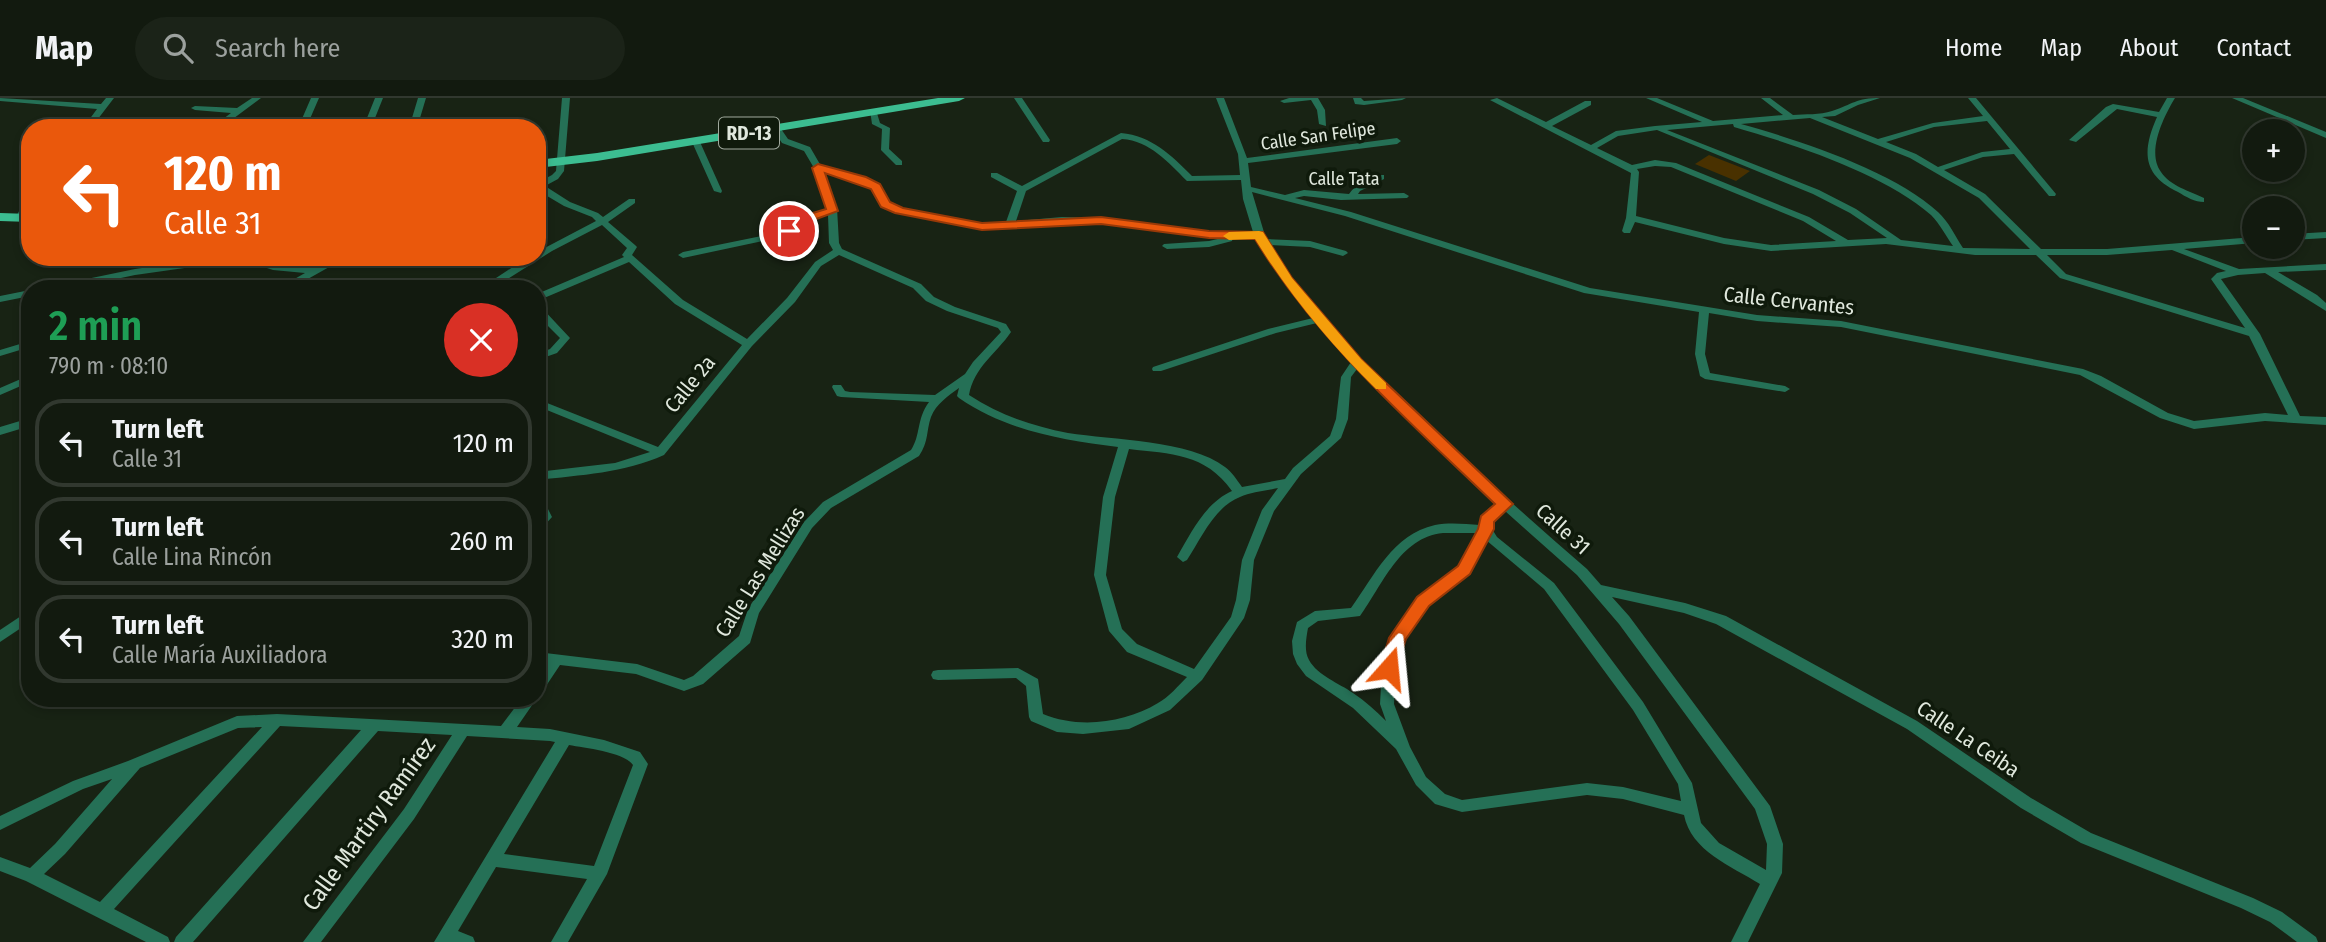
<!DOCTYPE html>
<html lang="en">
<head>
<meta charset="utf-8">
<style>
  body { margin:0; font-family:"Fira Sans Condensed",sans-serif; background:#1b2318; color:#f1f3f6; height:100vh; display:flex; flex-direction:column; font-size:26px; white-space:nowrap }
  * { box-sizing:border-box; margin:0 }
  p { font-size:23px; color:#9ca19e }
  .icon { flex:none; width:38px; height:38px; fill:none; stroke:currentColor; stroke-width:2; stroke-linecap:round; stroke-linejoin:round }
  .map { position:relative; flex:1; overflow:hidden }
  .drawer { position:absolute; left:21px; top:182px; width:525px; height:427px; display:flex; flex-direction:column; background:#121a0f; border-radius:28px; box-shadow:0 4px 10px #0003,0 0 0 2px #31382f }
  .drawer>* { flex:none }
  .hud { position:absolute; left:21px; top:21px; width:525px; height:147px; border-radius:28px; box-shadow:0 4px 10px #0003,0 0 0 2px #31382f; background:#ea580c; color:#fff; overflow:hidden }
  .controls { position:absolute; left:2242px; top:21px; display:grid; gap:14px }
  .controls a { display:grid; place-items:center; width:63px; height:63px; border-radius:50%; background:#121a0f; box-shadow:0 4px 10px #0003,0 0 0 2px #31382f; font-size:35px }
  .pin { position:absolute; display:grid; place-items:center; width:60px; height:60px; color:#fff; margin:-30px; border:4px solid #fff; border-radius:50%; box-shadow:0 2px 7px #0007 }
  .me { position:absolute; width:77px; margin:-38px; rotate:18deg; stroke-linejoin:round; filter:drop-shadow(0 0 5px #0008) }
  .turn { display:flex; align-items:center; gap:24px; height:147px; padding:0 28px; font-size:32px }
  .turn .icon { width:91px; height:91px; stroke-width:2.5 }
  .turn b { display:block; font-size:49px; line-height:60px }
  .round { display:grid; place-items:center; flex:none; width:74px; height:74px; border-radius:37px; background:#1b2318 }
  .summary { display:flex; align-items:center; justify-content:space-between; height:119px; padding:0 28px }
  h1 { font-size:42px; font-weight:600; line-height:52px; color:#1e9e55 }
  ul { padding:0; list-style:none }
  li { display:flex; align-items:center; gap:21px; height:88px; margin:0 14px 10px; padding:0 14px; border:4px solid #31382f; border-radius:28px }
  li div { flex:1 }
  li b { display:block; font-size:26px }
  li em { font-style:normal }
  header { display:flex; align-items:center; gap:42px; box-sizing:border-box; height:98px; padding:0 35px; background:#121a0f; border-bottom:2px solid #31382f }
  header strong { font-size:33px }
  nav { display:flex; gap:38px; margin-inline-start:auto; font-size:24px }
  .search { width:490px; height:63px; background:#1b2318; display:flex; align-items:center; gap:18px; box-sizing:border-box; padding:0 24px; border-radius:38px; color:#9ca19e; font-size:26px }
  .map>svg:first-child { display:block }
  .green { fill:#493100 }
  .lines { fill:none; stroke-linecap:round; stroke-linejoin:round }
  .minor { fill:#257056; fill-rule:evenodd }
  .primary { fill:#3cbd91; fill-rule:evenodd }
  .route { fill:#ea580c; stroke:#983908; stroke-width:2 }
  .slow { fill:#f59e0b }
  .labels { text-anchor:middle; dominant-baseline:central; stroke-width:7; stroke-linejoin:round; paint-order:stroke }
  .far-street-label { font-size:18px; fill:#e0e8dd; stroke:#0f1a0b }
  .shield { fill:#0f1a0b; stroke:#a1aa9e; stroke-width:2 }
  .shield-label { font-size:19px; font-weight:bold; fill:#e0e8dd }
  .street-label { font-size:21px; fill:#e0e8dd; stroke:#0f1a0b }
  .near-street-label { font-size:24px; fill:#e0e8dd; stroke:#0f1a0b }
</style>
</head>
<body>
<header>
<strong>Map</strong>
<div class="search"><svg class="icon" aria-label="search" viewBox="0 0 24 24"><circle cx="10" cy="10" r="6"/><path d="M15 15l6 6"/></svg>Search here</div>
<nav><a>Home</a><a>Map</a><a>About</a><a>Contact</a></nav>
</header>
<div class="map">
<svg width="2326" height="844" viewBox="0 0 2326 844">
  <rect width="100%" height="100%" fill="#182314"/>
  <path class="green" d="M1709,57L1750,73L1736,83L1695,66Z"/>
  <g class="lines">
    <path class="minor" d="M0,0L101,6L106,0H114L91,30H83L97,11L0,3Z
      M252,0H261L222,29H216V26L173,27L169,25L173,23L223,21L231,15L195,12L191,10L195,8L237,10Z
      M311,0H319L306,30H298Z
      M375,0H383L371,30H363Z
      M418,0H426L417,30H409Z
      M562,0H570L564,73L558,81L545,88L570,104L598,115L603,119L629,101H635V105L608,124L635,147L637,149L632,157L683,202L747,241L787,200L815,164L833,152L829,145L828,117L810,122L782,139L683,160L678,157L683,154L776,135L804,118L828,111L814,70L804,53L782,45L772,30L773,28H779L788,41L810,49L821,68L865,80L879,86L889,104L903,111L982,126L1006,124L1017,93L991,79V75H997L1022,88L1121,35C1152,38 1171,57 1192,78L1240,77L1238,56L1216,0H1224L1247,60L1397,40L1401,43L1397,46L1248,65L1251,89L1285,97L1304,92L1349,96C1356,86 1372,77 1384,77V81L1360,93L1358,96L1404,95L1409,98L1407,100L1341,102L1304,98L1295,100L1351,114L1590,190L1757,217L1841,223L2083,271L2101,278L2168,315L2194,323L2265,315L2288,317L2249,238L2060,180L2036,157H1975L1886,146L1771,153L1724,146L1635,124L1630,135H1624L1622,133L1626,120L1631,75L1490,2L1497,0L1546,24L1585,3H1591V7L1552,28L1591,47L1616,33L1655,28L1702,24L1646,0H1657L1713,23L1783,17L1761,0H1770L1793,17C1805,16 1820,17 1832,13C1853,6 1856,0 1880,0L1858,7L1835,18L1822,19L1878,41L1933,25L1983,18L1968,0H1976L2056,96L2055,98H2049L2014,56L1983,59L1944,72L1985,96L2041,151H2107L2254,139V145L2184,151L2239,171L2326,166V172L2278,174L2317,197L2326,205V213L2265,175L2238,177L2221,181L2260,236L2300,318L2326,319V327L2265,323L2194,331L2160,320L2080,277L1841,229L1757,223L1709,215L1705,256L1710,275L1785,288L1790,291L1785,294L1705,281L1700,278L1695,256L1699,214L1584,195L1345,118L1252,94L1266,141L1310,143L1346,153L1348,155L1343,158L1310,149L1270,147C1309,209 1360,262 1412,313C1469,367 1527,419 1587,471L1601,487L1685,505L1726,518L1917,623L2031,700L2091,735L2253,800L2282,814L2316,839L2318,844H2297L2270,824L2241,810L2081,745L2021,710L1907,631L1716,526L1684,515L1612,499L1629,518L1770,708L1783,746L1782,775L1748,844H1731L1760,786C1731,768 1691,753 1684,717L1623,701L1587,697L1462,714L1435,706L1416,687L1396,651L1353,610L1306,578L1297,566L1293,556L1292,543L1297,524L1315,513L1351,510C1375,477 1392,437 1435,427C1450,424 1465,426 1480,427L1482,419L1497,406L1357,271L1351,279L1348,321L1341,340L1301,376L1274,413L1254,462L1250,502L1244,520L1202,582L1170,612L1129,631L1083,636L1057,634L1031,623L1029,619L1026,588L1016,580L938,582L933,581L931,577L933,573L938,572L1018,570L1038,581L1043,616C1079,631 1125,625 1158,605C1169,599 1178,588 1187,579L1127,554L1109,533L1094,477L1103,399L1118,349C1062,342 1007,333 959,300L957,298L959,290C948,298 936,306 931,319C926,334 929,343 919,358L831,410L812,430L759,515L750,545L703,586L684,593L636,576L560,567L542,594L537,595V579L547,565L537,564V554L637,566L684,582L693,578L739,538L748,511L804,424L823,404L911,352C921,337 916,322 929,304L841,299L837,298L832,289L833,287H841L845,293L850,294L935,297L965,276L973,264L1001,234L998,230L947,213L926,203L913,190L839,157L821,168L795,204L752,248L664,357C624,375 581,377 537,382V374L615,365L650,354L537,308V301L658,349L742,247L675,206L629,164L537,203V196L624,159L622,157L627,150L602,127L552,153L503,184L513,191H500L493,186V182L528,159H537V154L596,123L592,119L564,108L537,92V85L552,77L556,73ZM1810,20L1910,60L1979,100L2030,151L1963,150C1955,138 1949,124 1938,114C1894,73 1799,42 1741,26ZM1987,23L2010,51L1982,54L1938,69L1916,56L1886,44L1934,29ZM1733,26L1734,29C1793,46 1885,76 1931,117C1940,126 1946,138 1953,148L1901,142L1856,111L1819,92L1667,32ZM1657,32L1813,96L1850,115L1887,140L1848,142L1809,119L1676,65L1655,62L1632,67L1597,50L1618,38ZM1122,41C1150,43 1168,64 1187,83L1241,82L1243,101L1253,134H1208L1101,120L1062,119L1016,123L1026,93ZM1655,68L1671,69L1803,123L1836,143L1771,147L1724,140L1636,118L1639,74L1637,71ZM824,74L872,90L882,108L897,115L982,132L1062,125L1101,126L1208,140H1222L1209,143L1164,146L1162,148L1167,151L1209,149L1232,143L1233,140H1256L1284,184L1313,220L1268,231L1153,269L1152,271L1153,273H1161L1276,235L1317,225L1351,264L1341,279L1336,321L1330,338L1293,370L1285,381L1242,389C1237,382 1232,374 1225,369C1190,342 1112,342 1068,335C1032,328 999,317 969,297C974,269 996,256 1011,234L1006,226L955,209L934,199L921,186L842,151L839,145L837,110ZM2172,152L2226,173L2217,175L2211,181L2245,230L2066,176L2047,157H2107ZM1129,351C1171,356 1205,355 1232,393C1205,405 1191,435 1177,459L1183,464L1187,462C1201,441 1214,409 1240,399C1251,394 1265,393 1278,390L1262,412L1242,462L1236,502L1231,519L1194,571L1137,546L1122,531L1106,477L1115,399ZM1505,413L1577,477L1619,526L1755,711L1767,746L1766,772L1719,745L1701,725L1692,685L1643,604L1554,485L1497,439L1492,431V423ZM1443,435H1478L1459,469L1418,501L1391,540L1382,570L1380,606L1386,623C1376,613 1365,603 1353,595C1339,585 1318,578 1309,562C1304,553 1306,541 1308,530L1318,523L1360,518C1382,488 1400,439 1443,435ZM1486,442L1544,491L1633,612L1678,686L1681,703L1623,689L1587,685L1462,702L1445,696L1426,679L1410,649L1394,606L1396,570L1404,541L1428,507L1469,475Z
      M1014,0H1022L1050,42L1049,44H1043Z
      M1289,0H1318L1325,12L1326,28L1319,26L1317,12L1311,2L1284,5L1280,3Z
      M1353,0H1361L1364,3L1406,0L1402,2L1364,7L1355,6Z
      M2167,0H2175C2164,18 2146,54 2161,74C2170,88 2190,93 2204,100V104C2195,104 2186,99 2178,94C2142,77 2142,53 2157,19L2117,11L2076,44L2069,42L2106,9L2113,6L2159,14Z
      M2232,0H2243L2326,34V40Z
      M870,12H876L880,25L890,30L889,51L902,63V67H896L881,52L882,31L872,26Z
      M696,41L700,44L722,93L721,95L714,93L692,44Z
      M30,103V112L22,122H16C15,117 24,105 30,103Z
      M2326,134V140L2292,142V136Z
      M219,159H254L274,166L314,170L334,159H347L290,191H277L305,175L273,172L249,164H227L135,177L69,191H48L53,188L135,171Z
      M30,192V198L0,204V198Z
      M537,208L541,209L570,240L557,255L537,262V256L550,251L560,240L537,217Z
      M30,243V249L0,258V252Z
      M30,277V284L0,297V290Z
      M30,320V328L0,337V329Z
      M540,387L546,391V407L552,419L541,431L537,432V420L539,418L537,414V388Z
      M30,512V524L0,544V532Z
      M522,600H537L517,629L550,631L604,642L640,654L648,666L607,776L568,844H551L587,781L496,769L458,833L473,839L475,844H434L555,644L550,643L467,638L414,721L321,844H303L404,711L452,637L378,633L193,844H174L176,839L361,632L280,628L114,811L168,839L170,844H146L26,783L0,773V759L30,770L55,746L112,681L83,691L0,732V718L73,683L128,663L237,618L277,616L501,628ZM262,629L100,804L44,776L65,756L140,670L238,630ZM569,647C585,650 624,654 633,667L594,768L504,756Z"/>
    <path class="primary" d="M938,0H965L959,3L597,63L537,70V62L597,55Z
      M0,115L30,116V124L0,123Z"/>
  </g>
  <path class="route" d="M818,66L866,79L880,86L890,104L903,110L982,125L1101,119L1209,133L1263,134L1292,180L1361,261L1513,406L1494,424V431L1470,476L1429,508L1406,541L1395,575H1383L1380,570L1389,540L1417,499L1458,468L1478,431L1481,418L1495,406C1409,323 1318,244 1255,141L1209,140L1101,126L982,132L895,115L881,109L871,91L825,75L838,113L811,123L793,135H785V130L803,118L826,111L812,70Z"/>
  <path class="slow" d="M1259,133L1263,134L1292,180L1361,261L1386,285V291H1376C1330,246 1289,196 1255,141L1229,142L1223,138L1229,134Z"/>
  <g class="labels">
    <g class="far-street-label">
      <text transform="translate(1318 38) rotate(-8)">Calle San Felipe</text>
      <text x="1344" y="81">Calle Tata</text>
    </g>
    <rect class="shield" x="719" y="19.5" width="60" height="31" rx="5"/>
    <g class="shield-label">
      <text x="749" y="35">RD-13</text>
    </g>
    <g class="street-label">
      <text transform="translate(1789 203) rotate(6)">Calle Cervantes</text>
      <text transform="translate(690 286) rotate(-51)">Calle 2a</text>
      <text transform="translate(1563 431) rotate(42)">Calle 31</text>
      <text transform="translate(760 474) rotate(-58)">Calle Las Mellizas</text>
      <text transform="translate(1968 641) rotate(34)">Calle La Ceiba</text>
    </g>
    <g class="near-street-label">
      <text transform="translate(369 726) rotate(-54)">Calle Martiry Ramírez</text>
    </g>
  </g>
</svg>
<div class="controls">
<a>+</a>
<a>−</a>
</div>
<div class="pin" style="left:789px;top:133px;background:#d93025"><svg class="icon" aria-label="arrive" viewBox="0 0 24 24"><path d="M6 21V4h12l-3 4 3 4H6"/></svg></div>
<svg class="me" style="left:1389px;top:570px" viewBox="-20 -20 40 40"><path d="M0-17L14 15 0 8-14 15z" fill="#ea580c" stroke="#fff" stroke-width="4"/></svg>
<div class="hud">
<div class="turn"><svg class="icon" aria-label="left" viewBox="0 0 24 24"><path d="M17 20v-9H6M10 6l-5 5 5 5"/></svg><div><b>120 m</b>Calle 31</div></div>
</div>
<section class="drawer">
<div class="summary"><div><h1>2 min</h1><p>790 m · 08:10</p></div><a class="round" style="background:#d93025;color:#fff"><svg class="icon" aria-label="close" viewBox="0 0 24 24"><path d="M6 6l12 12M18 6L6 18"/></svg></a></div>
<ul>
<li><svg class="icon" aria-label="left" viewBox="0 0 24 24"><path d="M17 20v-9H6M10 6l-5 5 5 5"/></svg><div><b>Turn left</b><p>Calle 31</p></div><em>120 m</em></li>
<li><svg class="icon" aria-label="left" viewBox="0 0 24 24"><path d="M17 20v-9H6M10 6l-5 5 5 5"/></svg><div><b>Turn left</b><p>Calle Lina Rincón</p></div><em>260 m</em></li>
<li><svg class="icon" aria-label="left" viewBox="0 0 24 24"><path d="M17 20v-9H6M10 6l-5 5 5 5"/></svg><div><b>Turn left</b><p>Calle María Auxiliadora</p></div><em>320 m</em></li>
</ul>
</section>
</div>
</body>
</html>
